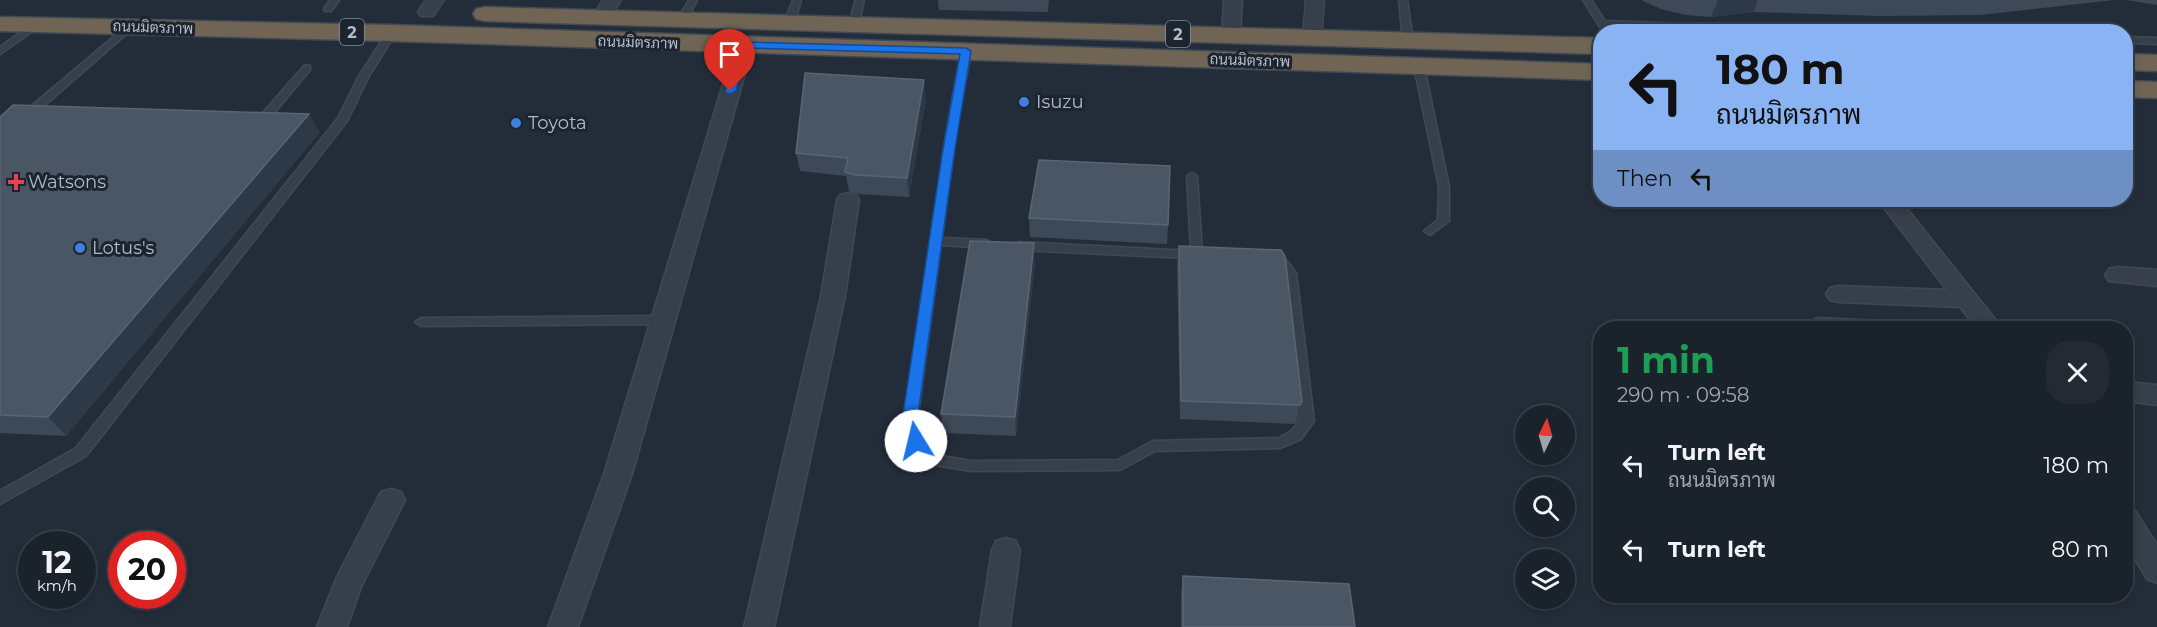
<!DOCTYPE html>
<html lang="en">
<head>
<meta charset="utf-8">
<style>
  body { margin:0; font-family:Montserrat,Sarabun,sans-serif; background:#232a34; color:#f1f3f6; height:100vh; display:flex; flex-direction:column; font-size:22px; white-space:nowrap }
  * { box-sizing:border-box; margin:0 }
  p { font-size:20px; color:#9fa4a9 }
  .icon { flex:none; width:33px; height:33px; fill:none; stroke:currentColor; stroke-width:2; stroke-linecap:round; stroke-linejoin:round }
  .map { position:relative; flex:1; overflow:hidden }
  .drawer { position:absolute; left:1593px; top:321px; width:540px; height:282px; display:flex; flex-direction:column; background:#1a222c; border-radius:24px; box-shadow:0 3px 9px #0003,0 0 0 2px #383f48 }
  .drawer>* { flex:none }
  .top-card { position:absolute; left:1593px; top:24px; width:540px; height:183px; border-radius:24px; box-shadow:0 3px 9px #0003,0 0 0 2px #383f48; background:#8ab3f4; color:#111; overflow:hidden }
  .needle { width:39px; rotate:5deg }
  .tools { position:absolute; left:1515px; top:405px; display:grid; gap:12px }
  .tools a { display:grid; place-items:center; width:60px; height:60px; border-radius:50%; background:#1a222c; box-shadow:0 3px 9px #0003,0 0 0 2px #383f48; font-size:30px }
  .speed { position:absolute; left:18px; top:531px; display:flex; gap:12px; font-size:30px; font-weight:700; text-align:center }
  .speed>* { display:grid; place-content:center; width:78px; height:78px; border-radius:50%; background:#1a222c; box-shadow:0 3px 9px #0003,0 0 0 2px #383f48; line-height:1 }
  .speed small { font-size:15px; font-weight:400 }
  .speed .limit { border:9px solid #d22; background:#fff; color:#111 }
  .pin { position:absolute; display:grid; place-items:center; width:51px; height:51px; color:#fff; margin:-62px -26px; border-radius:50% 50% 50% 0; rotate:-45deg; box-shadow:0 0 6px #0007 }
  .pin .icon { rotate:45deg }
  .me { position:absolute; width:66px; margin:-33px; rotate:351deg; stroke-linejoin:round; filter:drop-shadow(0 0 4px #0008) }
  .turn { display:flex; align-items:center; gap:21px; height:126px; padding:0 24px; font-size:27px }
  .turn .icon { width:78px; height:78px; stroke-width:2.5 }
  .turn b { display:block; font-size:42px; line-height:51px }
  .then { display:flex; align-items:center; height:57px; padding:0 24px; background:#0003; gap:12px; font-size:22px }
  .round { display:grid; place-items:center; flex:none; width:63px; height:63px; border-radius:24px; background:#232a34 }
  .summary { display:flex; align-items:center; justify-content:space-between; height:102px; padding:0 24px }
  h1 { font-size:36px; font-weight:700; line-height:45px; color:#1e9e55 }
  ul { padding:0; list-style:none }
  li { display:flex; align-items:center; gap:18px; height:84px; padding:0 24px }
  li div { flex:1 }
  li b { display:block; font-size:22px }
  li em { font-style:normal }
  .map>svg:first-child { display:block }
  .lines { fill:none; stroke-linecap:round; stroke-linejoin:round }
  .lane-casing { stroke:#404853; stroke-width:3 }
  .street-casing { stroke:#404853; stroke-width:3 }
  .highway-casing { stroke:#424a55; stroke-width:3 }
  .lane { fill:#373f4b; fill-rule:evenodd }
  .street { fill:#373f4b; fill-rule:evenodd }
  .highway { fill:#706554; fill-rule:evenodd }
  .wall { fill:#3e4958 }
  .shaded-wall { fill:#2e3947 }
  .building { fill:#4a5664; stroke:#5a6573; stroke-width:1.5 }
  .route { fill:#1a73e8; stroke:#114b97; stroke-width:1.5 }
  .shop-dot { fill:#3f7fe0; stroke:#1c242f; stroke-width:2 }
  .health-dot { fill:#e0444e; stroke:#1c242f; stroke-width:2 }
  .labels { text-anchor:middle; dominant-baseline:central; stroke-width:6; stroke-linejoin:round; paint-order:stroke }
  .far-street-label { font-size:15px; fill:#b2bac6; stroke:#1c242f }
  .shield { fill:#1c242f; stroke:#858d99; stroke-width:1.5 }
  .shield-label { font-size:16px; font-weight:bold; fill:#b2bac6 }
  .poi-label { font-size:18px; fill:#b2bac6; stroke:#1c242f; text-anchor:start }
</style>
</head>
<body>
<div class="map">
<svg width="2157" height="627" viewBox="0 0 2157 627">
  <rect width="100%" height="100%" fill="#232d3a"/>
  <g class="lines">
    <g class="lane-casing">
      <path id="lane" d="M330,0H339L331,11H325L324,9Z
        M689,0H697L686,21H680L678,19Z
        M793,0H801L795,21L790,24L785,21Z
        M856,0H864L859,23L854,26L849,23Z
        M1399,0H1407L1413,41L1411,43H1405L1403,41Z
        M1583,0H1591L1605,21L1825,29L1829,32H1736L1609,27L1612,32H1603Z
        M38,20L43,23L41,25L0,54V47Z
        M130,23L133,24V28L30,118H22V114Z
        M391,30L396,33L369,76L347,121L86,456L0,504V491L76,448L338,118L359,76L388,31Z
        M2126,37L2157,38V44L2126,43Z
        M966,48L971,51L956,134L942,238L987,240L993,244L987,248L941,245L918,415L923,441L928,450L942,456L971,461L1118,460L1153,441L1279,438L1291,431L1300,421L1284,274L1279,267L1268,265L1266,262L1268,259L1286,260L1296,273L1314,421L1301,439L1280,448L1155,451L1120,470L971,471L940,466L918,458L909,441L904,415L946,134L961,51Z
        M1419,63L1424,66L1449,187V221L1430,235L1424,231L1438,220L1439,187L1414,66Z
        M307,65L310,66V70L269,119H261V115L304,66Z
        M1192,173L1197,176L1202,252L1208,253L1210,256L1208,259L1019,250L1013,246L1019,242L1191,251L1187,176Z
        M664,316L670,320L664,324L421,326L415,322L421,318Z
        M1817,318L1942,324L1948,328H1862L1817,326L1811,322Z"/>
    </g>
    <g class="street-casing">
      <path id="street" d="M426,0H444L433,16H421L418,12Z
        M603,0H621L608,20H596L593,16Z
        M1224,0H1242L1240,36L1237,40H1225L1222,36Z
        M1306,0H1324L1321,39L1319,43H1305L1303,39Z
        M744,39L751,41L753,45L632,474L578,627H548L604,474L735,45L737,41Z
        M848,193L856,195L859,200L845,296L774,627H744L821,296L837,200L840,195Z
        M1878,200H1900L2002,328H1977L1960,307L1838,302L1830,300L1826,294L1830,288L1838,286L1947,290Z
        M2117,267L2157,270V286L2109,281L2105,275L2109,269Z
        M2126,382L2157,385V405L2126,401Z
        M391,489L401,492L405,500L361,587L347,627H317L337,577L381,492Z
        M2126,508L2136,512L2157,545V583L2147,579L2126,544Z
        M1006,538L1016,541L1020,550L1010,627H980L992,550L996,541Z"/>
    </g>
    <g class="highway-casing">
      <path id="highway" d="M485,7L1600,38V54L485,21L476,19L473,14L476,9Z
        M0,17L391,25L1600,64V80L391,41L0,31Z
        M2126,54L2157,55V71L2126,70Z
        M2126,81L2157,82V98L2126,97Z"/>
    </g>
    <use href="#lane" class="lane"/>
    <use href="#street" class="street"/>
    <use href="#highway" class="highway"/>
  </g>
  <path class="wall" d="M938,0H1049L1048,12L939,10Z
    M1641,0H2113L1980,15L1880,16L1753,12L1711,17L1686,15L1661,9Z
    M2126,0H2157V5Z
    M926,99L909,197L858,194L849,191L846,176L800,171L796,153Z
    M0,117L320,132L66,436L0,433Z
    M1029,218L1168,225L1167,244L1030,237Z
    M1179,246L1302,402L1298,421L1296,424L1180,419L1177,265Z
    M1035,262L1016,436L943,433L941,414Z
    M1183,576L1355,627H1181V594Z"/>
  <path class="shaded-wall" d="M1718,0H1758L1753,12L1711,17Z
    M924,80L926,99L909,197L907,178Z
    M309,114L320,132L66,436L48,417Z
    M1034,243L1035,262L1016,436L1015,417Z
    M1302,402L1298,421L1296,424L1300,405Z"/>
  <path class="building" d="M805,73L924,80L907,178L855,175L845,172L848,158L796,153Z
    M13,105L309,114L48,417L0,415V117Z
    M1039,160L1170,166L1168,225L1029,218Z
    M970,241L1034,243L1015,417L941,414Z
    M1179,246L1281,250L1285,256L1302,402L1300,405L1181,401Z
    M1183,576L1349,584L1355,627H1183Z"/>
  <path class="route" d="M744,42L966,48L971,51L954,155L918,415L923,441L921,445H911L903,415L942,155L960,54L748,48L736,91L730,94L727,93L725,91L739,45Z"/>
  <g class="shop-dot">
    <circle cx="1024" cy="102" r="6"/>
    <circle cx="516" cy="123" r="6"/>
    <circle cx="80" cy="248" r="6"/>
  </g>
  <path class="health-dot" d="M13 173h6v6h6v6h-6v6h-6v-6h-6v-6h6z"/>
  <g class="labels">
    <g class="far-street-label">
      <text transform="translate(153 27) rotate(2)">ถนนมิตรภาพ</text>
      <text transform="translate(638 42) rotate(2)">ถนนมิตรภาพ</text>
      <text transform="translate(1250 60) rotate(2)">ถนนมิตรภาพ</text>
    </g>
    <g class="shield">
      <rect x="340" y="19" width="24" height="26" rx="4.5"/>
      <rect x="1166" y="21" width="24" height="26" rx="4.5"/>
    </g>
    <g class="shield-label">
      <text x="352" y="32">2</text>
      <text x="1178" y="34">2</text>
    </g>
    <g class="poi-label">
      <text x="1036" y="102">Isuzu</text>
      <text x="528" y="123">Toyota</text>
      <text x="28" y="182">Watsons</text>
      <text x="92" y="248">Lotus's</text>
    </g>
  </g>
</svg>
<div class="tools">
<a><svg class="needle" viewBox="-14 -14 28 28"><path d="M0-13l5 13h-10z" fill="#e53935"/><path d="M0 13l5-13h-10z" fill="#9fa4a9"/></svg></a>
<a><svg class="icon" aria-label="search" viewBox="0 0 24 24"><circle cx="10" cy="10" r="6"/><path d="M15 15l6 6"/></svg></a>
<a><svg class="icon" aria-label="layers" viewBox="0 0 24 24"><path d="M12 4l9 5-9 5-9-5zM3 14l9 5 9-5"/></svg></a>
</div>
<div class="speed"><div>12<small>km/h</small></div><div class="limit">20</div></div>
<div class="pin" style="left:730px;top:91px;background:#d93025"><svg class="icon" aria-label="arrive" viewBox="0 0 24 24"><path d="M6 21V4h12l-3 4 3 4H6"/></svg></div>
<svg class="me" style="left:916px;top:441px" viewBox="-20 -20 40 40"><circle r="19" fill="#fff"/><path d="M0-13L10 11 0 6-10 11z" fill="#1a73e8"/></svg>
<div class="top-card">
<div class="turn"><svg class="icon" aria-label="left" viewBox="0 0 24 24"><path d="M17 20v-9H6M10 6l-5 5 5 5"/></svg><div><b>180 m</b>ถนนมิตรภาพ</div></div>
<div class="then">Then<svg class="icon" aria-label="left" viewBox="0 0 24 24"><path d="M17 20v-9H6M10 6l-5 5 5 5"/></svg></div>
</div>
<section class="drawer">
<div class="summary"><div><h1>1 min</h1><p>290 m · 09:58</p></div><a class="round"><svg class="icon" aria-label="close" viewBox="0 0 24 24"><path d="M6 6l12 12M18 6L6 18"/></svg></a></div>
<ul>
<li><svg class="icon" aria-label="left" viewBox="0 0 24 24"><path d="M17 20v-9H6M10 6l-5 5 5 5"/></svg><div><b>Turn left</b><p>ถนนมิตรภาพ</p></div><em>180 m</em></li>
<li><svg class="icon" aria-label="left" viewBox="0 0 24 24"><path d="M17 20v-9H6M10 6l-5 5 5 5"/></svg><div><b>Turn left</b></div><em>80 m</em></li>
</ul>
</section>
</div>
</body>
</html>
